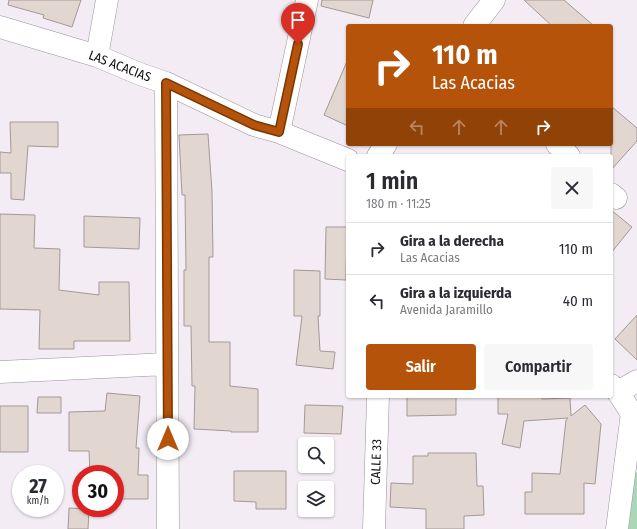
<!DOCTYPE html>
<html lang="es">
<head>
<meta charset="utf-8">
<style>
  body { margin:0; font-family:"Fira Sans Condensed",sans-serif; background:#f7f7f7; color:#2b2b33; height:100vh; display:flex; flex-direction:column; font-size:15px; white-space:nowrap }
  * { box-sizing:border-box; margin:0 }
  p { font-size:13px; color:#7c7c81 }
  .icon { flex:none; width:22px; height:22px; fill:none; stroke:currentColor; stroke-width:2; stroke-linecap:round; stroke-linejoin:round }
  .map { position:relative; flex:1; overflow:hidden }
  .drawer { position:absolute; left:346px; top:154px; width:267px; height:244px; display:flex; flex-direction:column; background:#fff; border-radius:4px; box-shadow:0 1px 3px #0004 }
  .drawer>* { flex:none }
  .top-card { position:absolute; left:346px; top:24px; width:267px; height:122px; border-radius:4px; box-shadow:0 1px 3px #0004; background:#b45309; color:#fff; overflow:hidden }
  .controls { position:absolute; left:298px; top:437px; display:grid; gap:8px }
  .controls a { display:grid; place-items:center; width:36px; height:36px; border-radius:4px; background:#fff; box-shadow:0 1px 3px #0004; font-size:20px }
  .speed { position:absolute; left:12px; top:465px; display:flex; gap:8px; font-size:20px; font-weight:700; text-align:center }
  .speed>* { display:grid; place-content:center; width:52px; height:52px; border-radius:50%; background:#fff; box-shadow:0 1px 3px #0004; line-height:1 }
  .speed small { font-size:10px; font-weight:400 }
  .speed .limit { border:6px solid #d22; background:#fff; color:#111 }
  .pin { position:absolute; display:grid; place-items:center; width:34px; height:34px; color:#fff; margin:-41px -17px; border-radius:50% 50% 50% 0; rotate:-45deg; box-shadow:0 0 4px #0007 }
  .pin .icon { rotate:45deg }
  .me { position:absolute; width:44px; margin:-22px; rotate:0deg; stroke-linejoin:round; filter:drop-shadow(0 0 3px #0008) }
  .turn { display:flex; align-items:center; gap:14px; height:84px; padding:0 20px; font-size:18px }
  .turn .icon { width:52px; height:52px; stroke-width:2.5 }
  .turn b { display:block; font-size:28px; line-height:34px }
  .lanes { display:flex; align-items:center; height:38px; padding:0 20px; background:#0003; justify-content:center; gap:20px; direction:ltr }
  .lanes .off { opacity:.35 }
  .round { display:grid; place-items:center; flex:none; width:42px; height:42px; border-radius:4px; background:#f7f7f7 }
  .head { display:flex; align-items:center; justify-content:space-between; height:68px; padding:0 20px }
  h1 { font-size:24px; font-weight:600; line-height:30px }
  .primary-button { display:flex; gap:8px; margin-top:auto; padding:8px 20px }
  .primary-button a { flex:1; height:46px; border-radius:4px; background:#b45309; color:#fff; font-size:16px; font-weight:600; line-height:46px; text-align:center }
  .primary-button a+a { background:#f7f7f7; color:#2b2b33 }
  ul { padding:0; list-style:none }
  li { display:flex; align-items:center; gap:12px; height:52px; padding:0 20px; border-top:1px solid #e1e1e2 }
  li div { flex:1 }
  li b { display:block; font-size:15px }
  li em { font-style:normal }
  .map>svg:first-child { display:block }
  .green { fill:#acd6b8 }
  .building { fill:#e2d6d1; stroke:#a39994 }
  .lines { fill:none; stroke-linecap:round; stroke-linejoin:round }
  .minor-casing { stroke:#99939b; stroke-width:23 }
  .minor { stroke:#fff; stroke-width:22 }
  .route-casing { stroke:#753606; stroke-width:10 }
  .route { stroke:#b45309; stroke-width:7 }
  .labels { text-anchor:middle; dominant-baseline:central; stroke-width:3.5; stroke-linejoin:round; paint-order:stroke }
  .street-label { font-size:13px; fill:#0d0b0e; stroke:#fff }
</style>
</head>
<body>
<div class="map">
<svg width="637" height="529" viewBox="0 0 637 529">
  <rect width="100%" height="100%" fill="#f3ecf5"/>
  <path class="green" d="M631,463L637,473V529H624Z"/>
  <path class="building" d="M9,0H81L72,27L43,18L44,15L8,5Z
    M322,0H373L369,18L321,6Z
    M524,0H564L594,26H552Z
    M348,59V126L324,115Z
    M611,106L637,128V141L611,170Z
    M10,122H58V147L28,146L24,200L11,199V173H0V152L11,153Z
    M208,134L212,192L213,257H209V342H230V386L258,389V432H231V431L194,429L195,386H192L191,326H184V270H186L185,195H182L179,135Z
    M611,210L632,227L611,253Z
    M0,214L35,215L34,248L60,249L59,290L99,295V282H129L130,341H74V349H39L40,310L0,309Z
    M84,216L140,218L139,249L84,247Z
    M326,227H347L346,280L325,279Z
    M294,270L320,271V316H318L320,351L335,352L333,369L296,365L302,316H294Z
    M637,315V360L615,339Z
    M107,393L140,396L136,448H139L138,475H148V499H118V474H90L89,451H69V412L105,411Z
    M407,396H456V415L407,416Z
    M498,396H542V399L570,398L571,416L585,405L601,424L595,484L584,483V514H525V492H532V473L560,474L566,420L568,418L524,421L520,448L502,444L508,414H498Z
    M38,397H61V413H37Z
    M305,405L343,406L341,434L304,433Z
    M0,406H28V452H0Z
    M428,453H476L477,486H483L484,515L464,516V529H426V509L390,507L391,483L413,484V456H428Z
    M234,471H286V509H256V502L234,501Z
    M69,508L89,509L88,529H68Z"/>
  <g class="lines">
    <g class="minor-casing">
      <path id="minor" d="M474,26L494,0
        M0,27L97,56L140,74L166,83L254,125L279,132L348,160
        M97,56L107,0
        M166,83L168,529
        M279,132L307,0
        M557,144L569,156
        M378,156L386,144
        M611,194L616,198
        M0,372L167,364
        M611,385L618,392L637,422
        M618,392L637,381
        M374,529L378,396
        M617,529L632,413"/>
    </g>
    <use href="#minor" class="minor"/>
  </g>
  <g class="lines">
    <g class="route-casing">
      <path id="route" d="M168,439L166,83L254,125L279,132L298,44"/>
    </g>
    <use href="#route" class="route"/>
  </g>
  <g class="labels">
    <g class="street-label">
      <text transform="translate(120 66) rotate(21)">LAS ACACIAS</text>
      <text transform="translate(376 462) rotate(-88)">CALLE 33</text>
    </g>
  </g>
</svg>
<div class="controls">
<a><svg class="icon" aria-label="search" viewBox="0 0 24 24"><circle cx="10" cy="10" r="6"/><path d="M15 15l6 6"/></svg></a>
<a><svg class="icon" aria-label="layers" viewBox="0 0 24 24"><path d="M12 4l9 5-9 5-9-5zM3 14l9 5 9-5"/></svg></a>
</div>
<div class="speed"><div>27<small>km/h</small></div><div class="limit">30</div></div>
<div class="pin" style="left:298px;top:44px;background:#d93025"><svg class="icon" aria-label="arrive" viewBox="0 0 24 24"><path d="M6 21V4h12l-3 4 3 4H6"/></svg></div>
<svg class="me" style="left:168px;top:439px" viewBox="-20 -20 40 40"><circle r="19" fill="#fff"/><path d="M0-13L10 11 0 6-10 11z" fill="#b45309"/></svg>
<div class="top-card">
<div class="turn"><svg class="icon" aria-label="right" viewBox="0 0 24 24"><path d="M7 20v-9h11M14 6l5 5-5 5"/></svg><div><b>110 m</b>Las Acacias</div></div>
<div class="lanes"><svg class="icon off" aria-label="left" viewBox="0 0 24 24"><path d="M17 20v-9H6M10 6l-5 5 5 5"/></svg><svg class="icon off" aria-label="ahead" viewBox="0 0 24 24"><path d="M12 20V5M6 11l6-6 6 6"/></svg><svg class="icon off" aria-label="ahead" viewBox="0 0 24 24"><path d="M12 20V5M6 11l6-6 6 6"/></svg><svg class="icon" aria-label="right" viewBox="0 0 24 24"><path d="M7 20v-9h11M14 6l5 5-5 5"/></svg></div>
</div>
<section class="drawer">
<div class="head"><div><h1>1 min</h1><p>180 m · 11:25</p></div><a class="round"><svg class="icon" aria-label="close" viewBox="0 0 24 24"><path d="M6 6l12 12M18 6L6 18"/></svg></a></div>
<ul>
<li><svg class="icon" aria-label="right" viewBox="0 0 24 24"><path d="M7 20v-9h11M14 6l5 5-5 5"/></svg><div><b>Gira a la derecha</b><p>Las Acacias</p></div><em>110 m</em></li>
<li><svg class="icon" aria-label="left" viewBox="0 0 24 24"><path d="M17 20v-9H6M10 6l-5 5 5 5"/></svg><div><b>Gira a la izquierda</b><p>Avenida Jaramillo</p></div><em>40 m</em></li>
</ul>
<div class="primary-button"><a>Salir</a><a>Compartir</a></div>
</section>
</div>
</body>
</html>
